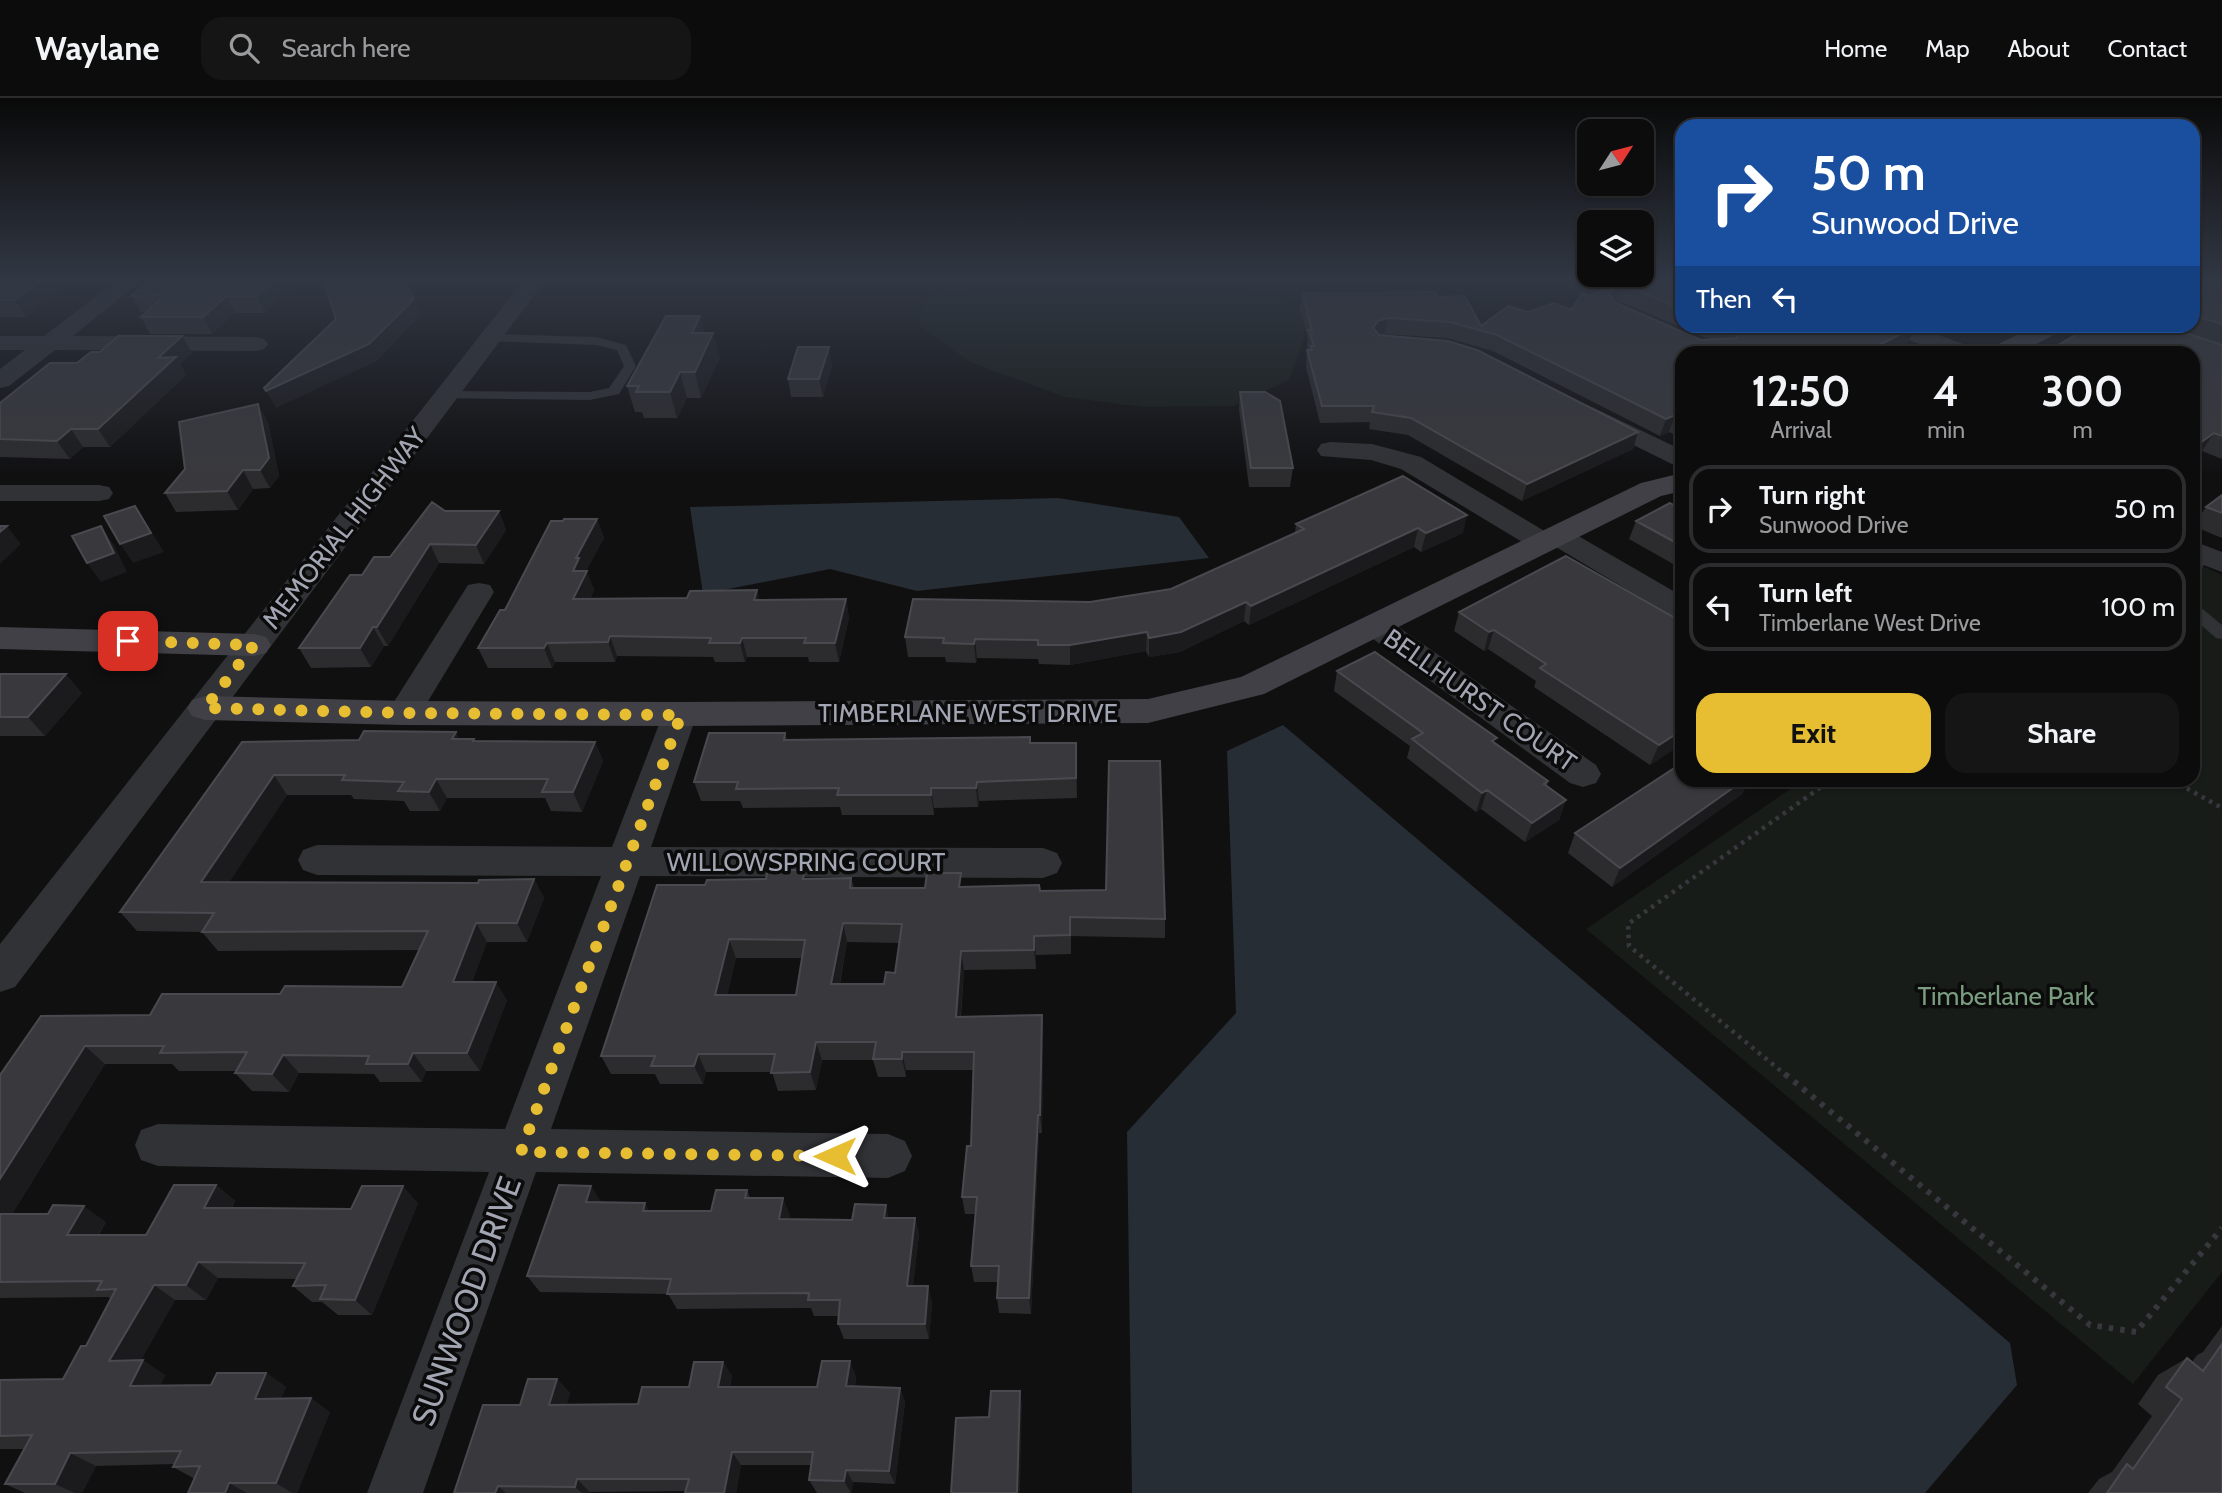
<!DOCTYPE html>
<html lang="en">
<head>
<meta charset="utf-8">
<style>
  body { margin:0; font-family:Cabin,sans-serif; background:#151516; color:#f1f3f6; height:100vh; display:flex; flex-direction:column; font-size:26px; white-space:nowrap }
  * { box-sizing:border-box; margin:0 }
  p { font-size:23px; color:#9a9b9d }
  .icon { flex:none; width:38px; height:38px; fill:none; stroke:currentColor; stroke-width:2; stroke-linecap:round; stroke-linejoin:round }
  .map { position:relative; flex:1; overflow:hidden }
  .sheet { position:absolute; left:1675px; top:248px; width:525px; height:441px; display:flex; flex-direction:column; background:#0c0c0d; border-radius:21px; box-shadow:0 2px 5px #0004,0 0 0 2px #2c2c2e }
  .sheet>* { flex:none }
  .banner { position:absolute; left:1675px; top:21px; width:525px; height:214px; border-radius:21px; box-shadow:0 2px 5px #0004,0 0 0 2px #2c2c2e; background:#1a4fa0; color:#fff; overflow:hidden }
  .needle { width:46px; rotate:54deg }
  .buttons { position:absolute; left:1577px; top:21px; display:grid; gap:14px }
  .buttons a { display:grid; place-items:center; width:77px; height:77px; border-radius:14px; background:#0c0c0d; box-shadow:0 2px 5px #0004,0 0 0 2px #2c2c2e; font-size:35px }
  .pin { position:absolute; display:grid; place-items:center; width:60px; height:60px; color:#fff; margin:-30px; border-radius:14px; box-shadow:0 4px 10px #0006 }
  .me { position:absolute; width:77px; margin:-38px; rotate:270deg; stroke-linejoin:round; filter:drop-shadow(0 0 5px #0008) }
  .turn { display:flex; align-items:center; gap:24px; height:147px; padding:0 21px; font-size:32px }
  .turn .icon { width:91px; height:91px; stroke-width:2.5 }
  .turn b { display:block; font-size:49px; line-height:60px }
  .then { display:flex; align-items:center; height:66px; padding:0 21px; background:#0003; gap:14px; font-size:26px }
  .eta { display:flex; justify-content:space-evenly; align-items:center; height:119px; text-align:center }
  .eta b { font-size:42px; font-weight:700; line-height:49px }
  .primary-button { display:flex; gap:14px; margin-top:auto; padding:14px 21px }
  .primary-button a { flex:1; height:80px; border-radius:21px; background:#e7be32; color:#111; font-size:28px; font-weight:700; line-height:80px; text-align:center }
  .primary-button a+a { background:#151516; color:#f1f3f6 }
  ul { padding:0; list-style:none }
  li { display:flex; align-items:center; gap:21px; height:88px; margin:0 14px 10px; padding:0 7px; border:4px solid #2c2c2e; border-radius:21px }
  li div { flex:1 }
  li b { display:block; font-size:26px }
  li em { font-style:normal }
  header { display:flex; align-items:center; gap:42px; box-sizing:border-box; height:98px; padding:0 35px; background:#0c0c0d; border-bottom:2px solid #2c2c2e }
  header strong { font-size:33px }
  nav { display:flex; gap:38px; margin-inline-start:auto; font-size:24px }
  .search { width:490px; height:63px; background:#151516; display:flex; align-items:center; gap:18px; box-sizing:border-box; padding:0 24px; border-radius:21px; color:#9a9b9d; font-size:26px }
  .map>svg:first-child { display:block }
  .green { fill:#171c18 }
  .water { fill:#272d34 }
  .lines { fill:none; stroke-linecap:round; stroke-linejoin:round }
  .path-far1 { stroke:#37383d; stroke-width:4.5; stroke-dasharray:3.5 5; stroke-linecap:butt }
  .path { stroke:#37383d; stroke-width:6; stroke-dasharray:4.5 7; stroke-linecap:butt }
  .lane { fill:#313236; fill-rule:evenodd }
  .street { fill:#313236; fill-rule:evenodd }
  .secondary { fill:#404046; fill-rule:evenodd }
  .wall { fill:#2c2c2f; fill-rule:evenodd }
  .shaded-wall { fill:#1b1b1d }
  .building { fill:#39393d; stroke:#494a4f; stroke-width:2; fill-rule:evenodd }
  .route { stroke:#e7be32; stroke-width:12; stroke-dasharray:0 21.6 }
  .labels { text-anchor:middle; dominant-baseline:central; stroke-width:7; stroke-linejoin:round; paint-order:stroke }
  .street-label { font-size:26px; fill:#a2a5b2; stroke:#0b0b0c }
  .park-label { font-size:26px; fill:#7a9c7f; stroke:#0b0b0c }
  .near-street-label { font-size:32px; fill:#a2a5b2; stroke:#0b0b0c }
</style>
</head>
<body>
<header>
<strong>Waylane</strong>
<div class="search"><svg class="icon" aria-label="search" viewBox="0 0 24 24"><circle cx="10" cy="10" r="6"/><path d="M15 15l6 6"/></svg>Search here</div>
<nav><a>Home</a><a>Map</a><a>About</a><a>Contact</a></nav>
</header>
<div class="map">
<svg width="2222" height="1395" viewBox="0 0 2222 1395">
  <rect width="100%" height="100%" fill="#101011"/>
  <path class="green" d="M1252,183H1626L1586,198L1282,200L1305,212L1304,241L1289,282L1233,308L1143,309L1065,299L972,265L919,228L923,206L940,190L1241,193L1250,191Z
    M2193,464L2222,477V1174L2133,1286L1586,831L1802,683L2193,682Z"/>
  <path class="water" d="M1058,400L1179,419L1209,460L917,493L830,471L703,496L690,409Z
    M1283,627L2010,1245L2017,1287L1925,1395H1132L1127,1034L1236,915L1227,653Z"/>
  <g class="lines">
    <path class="path-far1" d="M2172,682L2222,710
      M1787,978L1629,848L1628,826L1831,682"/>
    <path class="path" d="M1785,976L2090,1227L2136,1234L2222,1130"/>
    <path class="lane" d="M490,236L596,239L626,247L636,268L619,296L590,302L441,300L439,297L446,293L590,294L609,290L624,268L617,252L596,247L486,243V237Z
      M2201,451L2209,456L2199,476L2193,478V457Z
      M2193,507L2199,508L2222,527V541L2216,540L2193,520Z"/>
    <path class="street" d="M116,183H141L73,238L256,239L264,241L268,246L264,251L256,253L55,252L9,288L0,290V271L25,252H0V238H44Z
      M523,183H545L15,889L0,894V846Z
      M1883,228H1915L1976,251L1979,256H1944L1887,233Z
      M1592,309L1682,352V371L1583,322L1579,317L1583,312Z
      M1330,344L1372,346L1421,359L1546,434L1558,429L1568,432L1682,498V521L1671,518L1556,449L1544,454L1534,451L1401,371L1371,362L1321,358L1317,352L1321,346Z
      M0,387H99L109,389L113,395L109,401L99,403H0Z
      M2193,443L2222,454V474L2193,463Z
      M479,485L490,487L494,494L416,623L404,627L392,623L387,615L392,607L468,487Z
      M1376,518L1387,521L1596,667L1601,676L1596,685L1583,689L1570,685L1365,535L1360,528L1365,521Z
      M680,604L692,608L697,616L651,749L1043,750L1057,755L1062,765L1057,775L1043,780L640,778L551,1031L888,1036L905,1043L912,1058L905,1073L888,1080L536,1074L423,1395H367L489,1074L158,1068L141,1062L135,1047L141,1032L158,1026L505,1031L601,778L317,777L303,772L298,762L303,752L317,747L612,749L663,616L668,608Z"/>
    <path class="secondary" d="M2034,228H2064L2061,233L2018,256H1986L1989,251Z
      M1682,375V393L1661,398L1264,596L1148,625L680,628L404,627L205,622L192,618L187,610L192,602L205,598L404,603L680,604L1148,601L1241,579L1641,385Z
      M0,529L254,536L266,539L271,547L266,555L254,558L0,551Z"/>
  </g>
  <path class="wall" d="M0,183H75L25,219H0Z
    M150,183H299L265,215H235L212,236H150L141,219L146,214H141L131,198Z
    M1626,183H1682V228H1916L1908,244L1682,256V340L1669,334L1660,338L1493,253L1447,240L1385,236L1381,238L1638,334L1633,351L1522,403L1408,337L1369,331L1370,324L1320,325L1306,269L1307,252H1308L1307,248L1308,241L1300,211L1302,195L1438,199L1481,228L1528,214L1571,212L1588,198ZM1619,203L1711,242H1701L1614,204Z
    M2193,183H2222V361L2202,353L2193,359V256L2046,254L2091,228H2193Z
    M1921,228H1941L1933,232Z
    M1942,228H1968L1955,231Z
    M705,235L720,260L701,300H687L677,320H644L642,314H635L627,288Z
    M192,255L180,266L186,277L110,349H83L70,361L0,359V305L77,265Z
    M832,267L823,299H791L788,281Z
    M1240,294L1293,370L1290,389H1249L1239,311Z
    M268,324L279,378L270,390L253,391L238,412L176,414L165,395Z
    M1403,378L1463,435L1421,454L1414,449L1249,527L1244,523L1180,554L1149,559L1146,553L1070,567L1039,566L1038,561L977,560L976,565L946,564L945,559H908L905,539L1090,504L1171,491L1295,435L1296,426Z
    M2222,397V440L2193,428L2206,409Z
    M1682,412V471L1629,441L1636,423Z
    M445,413H499L506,432L484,466L439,465L388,548H384L371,569L311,570L299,550L362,477L390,459Z
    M597,421L604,440L586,473L594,492L590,501H846L849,520L839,564H809L808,559H747L745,564H715L713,559L617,558L615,564H555L552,570H488L478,550L563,423Z
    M1459,514L1682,524V646L1650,667L1534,589L1536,583L1488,551L1484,553L1454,533Z
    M1337,573L1495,646L1548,683L1547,688L1566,702L1559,722L1525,744L1481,711L1476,714L1407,660L1410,648L1334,593Z
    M0,576L82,595L45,638H0Z
    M456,634L459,641L476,643L595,644L603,663L582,714L551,713L545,700H447L440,713H410L404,703L354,701L351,697H287L229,784L478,785L534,781L544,800L527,844H487L472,884L507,902L480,973H426L422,984H380L374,976L299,975L289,994L252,993L235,975L236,973H179L172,966H105L12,1116L106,1124L99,1137H146L216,1087L235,1103L232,1110L351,1111L418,1105L372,1217H338L322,1204H312L293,1188L297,1181L218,1180L206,1202H175L141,1262L165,1277L160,1288L211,1287L266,1275L286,1289L281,1300L330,1314L297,1395H188L195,1381L173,1369L174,1366L96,1368L82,1395H25L5,1386L24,1351H0V1282L63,1281L86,1248L111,1201L108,1199L0,1200V977L150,917L280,896L402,889L419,852L218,853L202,834L137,833L120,814L242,644L359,642Z
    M785,635L787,642L1076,645L1077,700L979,703L978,709L934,710V717H842L840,709L743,710L740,703H701L694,684Z
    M1682,682H1749L1742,696L1612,789L1568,755L1575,735Z
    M851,780L854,790H925L963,789L1040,793L1165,821V840L1071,838V856L1036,857V871L964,872L961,919L1042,917L1043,935L1042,1035H1039L1031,1216L999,1215L997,1200L998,1184H974L971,1168L976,1116H965L962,1099L971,1048L973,972H906V979H878L873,962H822L816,992L778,993L772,974H706L703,986H660L655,976H611L601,958L705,787L808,781ZM847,844L900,845L895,875L884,886H840ZM736,860H802L796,897H727Z
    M747,1092L750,1100L790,1117L789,1121L852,1122L889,1120H915L919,1136L913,1188L932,1204L929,1241H844L838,1226L839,1218H814L811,1210L677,1211L668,1196L540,1194L527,1178L602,1105L649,1113H711Z
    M2222,1228V1395H2088L2099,1381L2112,1374L2152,1318L2138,1306L2158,1277L2187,1260L2192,1264L2197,1257L2203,1254Z
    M723,1264L732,1278L730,1289H817L856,1278L855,1289L900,1290L905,1304L895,1386L853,1384L851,1395H817L809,1382L811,1367H741L736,1395H685L686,1393L590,1394V1395H454L520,1307L557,1281L570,1295L566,1307L638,1306L689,1289Z"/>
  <path class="shaded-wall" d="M42,183H75L25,219L15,202Z
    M274,183H299L265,215L257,198Z
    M1624,187L1619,203L1609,204V195L1614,189Z
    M226,198L235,215L212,236L203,219Z
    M414,201L421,217L377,263L276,310L266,293Z
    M700,218L707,243L692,235Z
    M1388,220L1385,236L1375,239L1373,230L1378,223Z
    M1916,228L1908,244L1886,256H1862Z
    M1957,228H1968L1955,231Z
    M713,235L720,260L701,300L695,274Z
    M182,238L192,255L180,266L186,277L110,349L98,331L158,260Z
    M829,249L832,267L823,299L819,281Z
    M680,274L687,300L677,320L670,294Z
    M258,306L268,324L279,378L270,390L260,372Z
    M1675,317L1669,334L1660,338L1666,321Z
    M71,331L83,349L70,361L57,343Z
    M1638,334L1633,351L1522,403L1527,386Z
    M2214,335L2202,353L2193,359V350Z
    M243,372L253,391L238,412L227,393Z
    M135,408L164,454L133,465L120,446Z
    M499,413L506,432L484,466L476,447Z
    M1467,417L1463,435L1421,454L1426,435Z
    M597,421L604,440L585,475L587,473L594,492L581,520L573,501V473L576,460Z
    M7,428L21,446L0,466V434Z
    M101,428L114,447L127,474L101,484L87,465Z
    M1418,430L1414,449L1249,527L1251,508Z
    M430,446L439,465L388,548L377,529Z
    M757,492L762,511L754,502Z
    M846,501L849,520L839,564L835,545Z
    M1246,504L1244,523L1180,554L1149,559V540Z
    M373,529L384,548L371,569L360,550Z
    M1494,532L1488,551L1484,553L1489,534Z
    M1147,534L1146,553L1070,567V547Z
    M610,538L617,558L615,564L608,544Z
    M742,540L747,559L745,564L740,545Z
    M975,541L977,560L976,565L974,546Z
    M547,545L555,564L552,570L544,550Z
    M66,576L82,595L45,638L28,619Z
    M1682,632V646L1650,667L1659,647Z
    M456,634L466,654L452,641Z
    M595,644L603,663L582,714L573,694Z
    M274,677L287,697L217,803L201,784Z
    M436,681L447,700L440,713L429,694Z
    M1744,682H1749L1742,696L1612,789L1620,770Z
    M977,684L979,703L978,709L976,690Z
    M931,690L934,710V717L931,697Z
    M1487,692L1481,711L1476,714L1482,695Z
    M1566,702L1559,722L1525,744L1532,725Z
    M534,781L544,800L527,844L517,825Z
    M476,825L487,844L465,903L453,884Z
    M843,825L847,844L836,905L831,886Z
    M1034,838L1036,857V871L1034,852Z
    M729,841L736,860L723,916L715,897Z
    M961,853L964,872L959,937L956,919Z
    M496,884L507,902L480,973L467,955Z
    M1042,917L1043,935L1042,1035L1040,1017Z
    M816,944L822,962L816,992L810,974Z
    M85,948L105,966L1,1133L0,1132V1081Z
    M902,954L906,972V979L902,961Z
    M413,955L426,973L422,984L408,966Z
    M698,956L706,974L703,986L694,968Z
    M283,957L299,975L289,994L272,976Z
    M1038,1017L1039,1035L1031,1216L1029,1200Z
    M216,1087L235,1103L223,1126L204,1110Z
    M403,1088L418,1105L372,1217L355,1202Z
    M591,1088L602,1105L586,1104Z
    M783,1100L790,1117L786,1138L779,1121Z
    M645,1105L655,1122L643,1113Z
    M886,1107L890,1123L884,1120Z
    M84,1108L106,1124L89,1153L67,1137Z
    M915,1120L919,1136L911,1204L907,1188Z
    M198,1164L218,1180L206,1202L186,1187Z
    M154,1187L175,1202L133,1277L109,1263Z
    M928,1188L932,1204L929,1241L925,1226Z
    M143,1262L165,1277L153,1302L130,1288Z
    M850,1263L856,1278L853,1303L846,1288Z
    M723,1264L732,1278L727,1303L718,1289Z
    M266,1275L286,1289L275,1314L255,1301Z
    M557,1281L570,1295L563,1321L549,1307Z
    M900,1290L905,1304L895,1386L889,1373Z
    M1020,1293L1022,1307L1020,1395H1017Z
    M311,1300L330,1314L297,1395H292L276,1385Z
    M732,1354L741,1367L736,1395H724Z
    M70,1355L96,1368L82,1395H75L55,1386Z
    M846,1372L853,1384L851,1395L844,1383Z
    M577,1381L590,1394V1395H582L575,1389Z
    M229,1385L247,1395H225Z
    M498,1388L506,1395H495Z"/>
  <path class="building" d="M0,183H42L15,202H0Z
    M150,183H274L257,198H226L203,219H141L165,197L131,198Z
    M323,183H406L414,201L369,246L266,293L264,290L336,221Z
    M1626,183H1682V211L1624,187L1614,189L1609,195L1614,204L1701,242L1738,240L1733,232L1721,228H1916L1862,256H1682V320L1675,317L1666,321L1497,237L1450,224L1388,220L1378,223L1373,230L1379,237L1448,243L1477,252L1638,334L1527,386L1411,320L1372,314L1374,308H1322L1307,252H1312L1311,248H1314L1309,232H1312L1302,195L1435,194L1438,199L1465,198L1481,228L1508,208L1528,214L1554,205L1571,212L1582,195L1588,198Z
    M2193,183H2222V226L2193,217Z
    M666,218H700L692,235H713L695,274H680L670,294H636L639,288H627Z
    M2091,228H2165L2222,247V338L2214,335L2193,350V295L2195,294L2193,293V256H2035L2041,252L2046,254Z
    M118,238H182L158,260L176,259L98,331H71L57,343L0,341V305L50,265H77L91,254H100Z
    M798,249H829L819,281H788Z
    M1240,294H1265L1280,303L1293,370H1251Z
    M258,306L269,360L260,372H243L227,393L165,395L185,371L179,324Z
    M1403,378L1467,417L1426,435L1418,430L1251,508L1246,504L1181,534L1149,540L1147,534L1070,547H1038V542L975,541L974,546L943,545L944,540L905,539L913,501L1090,504L1171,491L1304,431L1296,426Z
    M2222,397V415L2206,409Z
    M432,404L445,413H499L476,447L430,446L377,529H373L360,550H299L350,477H362L374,459H390Z
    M1670,405L1682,412V448L1636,423Z
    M135,408L151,435L120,446L104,418Z
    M564,421H597L576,460H579L573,473H587L573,501L687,500L690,493L757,492L754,502L846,501L835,545H804L806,540H742L740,545H709L711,540L610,538L608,544L547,545L544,550H478L500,512H505L551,423H563Z
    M0,428H7L0,434Z
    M101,428L114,455L87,465L72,438Z
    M1566,458L1682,524V632L1659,647L1540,570L1546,566L1494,532L1489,534L1459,514Z
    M1375,554L1497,640L1492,643L1548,683L1544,686L1566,702L1532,725L1487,692L1482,695L1412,641L1423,635L1337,573Z
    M0,576H66L28,619H0Z
    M364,633L456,634L452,641H474L473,643L595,644L573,694H542L548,681H436L429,694L398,693L404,684L342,682L345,677H274L201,784L478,785L479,782L534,781L517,825H476L453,884H496L467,955H413L408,966H366L369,958L283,957L272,976L235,975L247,954L160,955L164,948H85L0,1081V977L41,918L150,917L162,896H280L285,888L402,889L428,833L202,834L214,815L120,814L242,644L359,642Z
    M709,635H785L784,642L1030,639V645H1076V680L977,684L976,690H931V697H837L839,690L736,691L738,684H694Z
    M1109,663H1160L1165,821L1070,819V837L1034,838V852L961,853L956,919L1042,917L1040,1017H1038L1029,1200H997L999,1168H971L977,1099H962L967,1048H971L974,954H902V961H873L876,944H816L810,974L771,975L775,956H698L694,968H651L655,958H601L657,787H705L707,782L766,781L768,772H805L803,781L851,780L850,790H925L927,775H961L959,789L1039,787L1040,793L1106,792ZM843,825L902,826L895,875L886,874L884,886H831ZM729,841L805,842L796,897H715Z
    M1682,665V682H1744L1620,770L1575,735Z
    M174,1087H216L204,1110H254L351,1111L362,1088H403L355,1202L320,1201L326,1187L293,1188L305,1165L198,1164L186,1187H154L109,1263L143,1262L130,1288L211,1287L217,1275H266L255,1301L311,1300L276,1385H229L225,1395H188L200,1368L173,1369L181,1353L70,1355L55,1386H5L32,1337L0,1338V1282L63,1281L81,1248H86L116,1191L97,1192L102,1183L0,1184V1116H48L53,1107L84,1108L67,1137H146Z
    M559,1087L591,1088L586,1104L645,1105L643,1113H711L716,1092H747L745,1100H783L779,1121L852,1122L855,1106L886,1107L884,1120H915L907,1188H928L925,1226H838L840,1202H808L809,1195L667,1196L671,1181L527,1178Z
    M2222,1246V1395H2107L2127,1366L2133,1371L2182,1301L2166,1289L2187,1260L2203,1273Z
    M822,1263H850L846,1288L900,1290L889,1373L846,1372L844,1383L809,1382L813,1354H732L724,1395H685L689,1381H577L575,1389L498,1388L495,1395H454L483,1307H520L528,1281H557L549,1307L638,1306L642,1289H689L694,1264H723L718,1289H817Z
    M991,1293H1020L1017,1395H951L956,1320L989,1319Z"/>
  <linearGradient id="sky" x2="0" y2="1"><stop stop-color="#090909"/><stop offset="0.48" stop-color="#313743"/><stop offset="1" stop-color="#313743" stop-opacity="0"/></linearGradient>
  <rect width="2222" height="378" fill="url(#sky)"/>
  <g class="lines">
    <path class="route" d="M128,543L254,547L205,610L404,615L681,617L521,1054L835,1058"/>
  </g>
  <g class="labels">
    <g class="street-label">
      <text transform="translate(344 430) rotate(-52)">MEMORIAL HIGHWAY</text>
      <text transform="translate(1480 602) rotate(35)">BELLHURST COURT</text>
      <text x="968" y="615">TIMBERLANE WEST DRIVE</text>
      <text x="806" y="764">WILLOWSPRING COURT</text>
    </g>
    <g class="park-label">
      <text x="2006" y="898">Timberlane Park</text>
    </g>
    <g class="near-street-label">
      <text transform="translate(466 1203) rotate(-70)">SUNWOOD DRIVE</text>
    </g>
  </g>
</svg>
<div class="buttons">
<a><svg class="needle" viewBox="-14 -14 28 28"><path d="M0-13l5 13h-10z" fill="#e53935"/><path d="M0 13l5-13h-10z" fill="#9a9b9d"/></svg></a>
<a><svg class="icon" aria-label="layers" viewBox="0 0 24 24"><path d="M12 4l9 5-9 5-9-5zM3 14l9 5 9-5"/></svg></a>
</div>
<div class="pin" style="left:128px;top:543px;background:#d93025"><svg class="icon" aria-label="arrive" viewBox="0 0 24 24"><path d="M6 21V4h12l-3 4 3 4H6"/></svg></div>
<svg class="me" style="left:835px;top:1058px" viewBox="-20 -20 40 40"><path d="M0-17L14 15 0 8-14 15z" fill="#e7be32" stroke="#fff" stroke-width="4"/></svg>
<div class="banner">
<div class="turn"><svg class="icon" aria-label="right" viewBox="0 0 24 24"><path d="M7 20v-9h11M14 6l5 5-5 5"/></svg><div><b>50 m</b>Sunwood Drive</div></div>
<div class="then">Then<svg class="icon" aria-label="left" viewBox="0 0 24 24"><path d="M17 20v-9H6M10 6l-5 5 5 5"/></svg></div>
</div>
<section class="sheet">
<div class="eta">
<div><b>12:50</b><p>Arrival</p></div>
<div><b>4</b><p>min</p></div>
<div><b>300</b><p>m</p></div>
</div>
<ul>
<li><svg class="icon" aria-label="right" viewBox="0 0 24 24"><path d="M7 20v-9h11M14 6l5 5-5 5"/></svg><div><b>Turn right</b><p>Sunwood Drive</p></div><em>50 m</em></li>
<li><svg class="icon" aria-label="left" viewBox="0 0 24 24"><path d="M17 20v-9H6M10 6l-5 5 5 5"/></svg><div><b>Turn left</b><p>Timberlane West Drive</p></div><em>100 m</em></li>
</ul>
<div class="primary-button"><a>Exit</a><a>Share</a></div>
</section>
</div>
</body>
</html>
